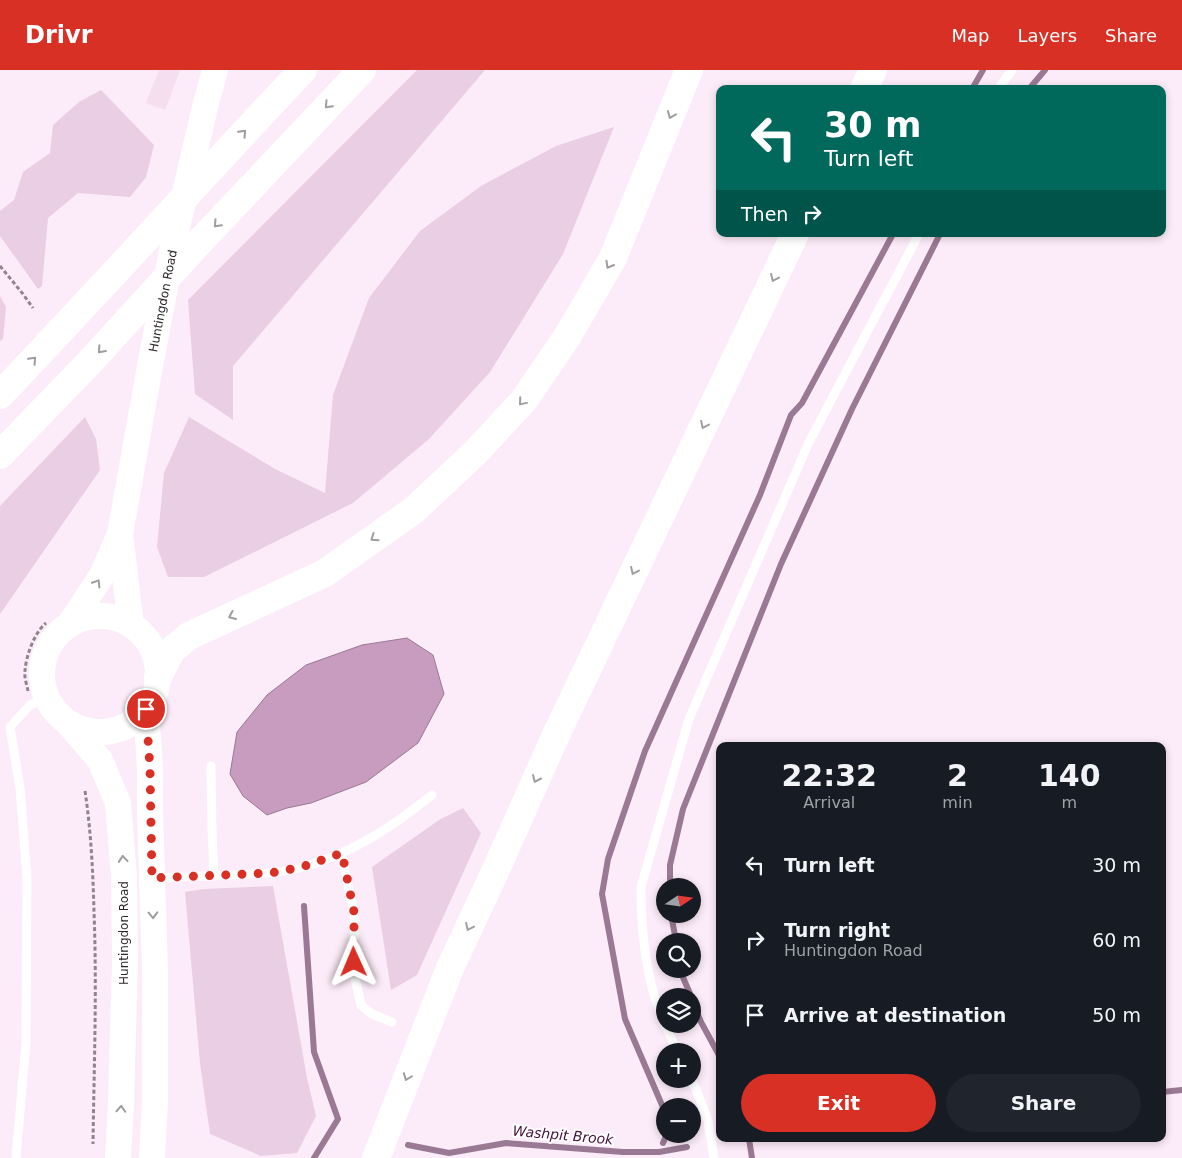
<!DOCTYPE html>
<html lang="en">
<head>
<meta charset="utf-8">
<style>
  body { margin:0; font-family:"DejaVu Sans",sans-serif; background:#20242c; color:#f1f3f6; height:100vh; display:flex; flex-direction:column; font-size:19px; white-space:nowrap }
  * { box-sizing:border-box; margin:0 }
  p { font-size:16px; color:#9ea1a6 }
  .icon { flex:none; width:28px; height:28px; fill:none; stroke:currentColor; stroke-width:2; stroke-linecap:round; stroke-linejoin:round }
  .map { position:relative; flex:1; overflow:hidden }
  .drawer { position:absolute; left:716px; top:672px; width:450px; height:400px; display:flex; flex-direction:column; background:#171b24; border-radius:10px; box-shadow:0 2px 8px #0003 }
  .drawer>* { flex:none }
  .guide { position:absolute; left:716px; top:15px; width:450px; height:152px; border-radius:10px; box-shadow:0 2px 8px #0003; background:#00695c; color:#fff; overflow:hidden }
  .needle { width:32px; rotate:77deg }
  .buttons { position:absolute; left:656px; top:808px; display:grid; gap:10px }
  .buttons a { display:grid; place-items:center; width:45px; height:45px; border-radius:50%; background:#171b24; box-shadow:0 2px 8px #0003; font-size:25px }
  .pin { position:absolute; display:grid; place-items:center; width:42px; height:42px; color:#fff; margin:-21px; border:2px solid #fff; border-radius:50%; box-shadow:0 1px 5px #0007 }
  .me { position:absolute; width:55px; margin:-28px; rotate:359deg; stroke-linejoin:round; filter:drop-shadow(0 0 4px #0008) }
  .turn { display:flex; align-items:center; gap:18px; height:105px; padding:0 25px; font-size:22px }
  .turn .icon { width:65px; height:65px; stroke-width:2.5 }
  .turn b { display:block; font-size:35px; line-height:42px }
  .then { display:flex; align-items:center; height:48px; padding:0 25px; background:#0003; gap:10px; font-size:19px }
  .eta { display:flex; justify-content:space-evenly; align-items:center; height:85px; text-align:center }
  .eta b { font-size:30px; font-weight:800; line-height:35px }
  .primary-button { display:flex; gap:10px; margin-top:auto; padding:10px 25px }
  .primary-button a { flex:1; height:58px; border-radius:30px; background:#d93025; color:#fff; font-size:20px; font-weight:800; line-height:58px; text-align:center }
  .primary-button a+a { background:#20242c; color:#f1f3f6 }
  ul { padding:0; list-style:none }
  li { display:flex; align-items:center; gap:15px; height:75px; padding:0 25px }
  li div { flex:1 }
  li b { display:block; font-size:19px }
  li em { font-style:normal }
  header { display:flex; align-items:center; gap:30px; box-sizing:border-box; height:70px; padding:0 25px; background:#d93025; color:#fff }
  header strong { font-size:24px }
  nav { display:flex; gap:28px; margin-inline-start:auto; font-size:18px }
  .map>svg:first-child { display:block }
  .built { fill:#f5def0 }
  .green { fill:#eacee4 }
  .water { fill:#c89cbf; stroke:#997993 }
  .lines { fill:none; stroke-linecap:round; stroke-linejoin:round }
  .stream { stroke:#997993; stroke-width:6 }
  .path { stroke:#8f848d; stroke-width:3; stroke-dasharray:4 2.5; stroke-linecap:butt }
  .lane { stroke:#fff; stroke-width:9 }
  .primary { stroke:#fff; stroke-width:26 }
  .highway { stroke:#fff; stroke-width:28 }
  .oneway { stroke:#a09da0 }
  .route { stroke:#d93025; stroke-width:9; stroke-dasharray:0 16.2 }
  .labels { text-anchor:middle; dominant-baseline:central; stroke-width:4; stroke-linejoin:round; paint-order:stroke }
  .street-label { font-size:12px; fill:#2c262b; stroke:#fff }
  .water-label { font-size:14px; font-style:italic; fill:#45103e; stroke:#fff }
</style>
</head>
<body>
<header>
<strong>Drivr</strong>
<nav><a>Map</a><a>Layers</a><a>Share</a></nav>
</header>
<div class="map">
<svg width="1182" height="1088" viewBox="0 0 1182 1088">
  <rect width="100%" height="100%" fill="#fcebf8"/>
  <path class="built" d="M159,0H180L165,40L146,33Z"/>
  <path class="green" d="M417,0H485L233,296V350L195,324L188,230Z
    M101,20L154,75L146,107L130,127L78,123L48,148L42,216L38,219L0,166V141L14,130L23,102L50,83L53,55L79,32Z
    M614,57L563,184L490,302L429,369L353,433L204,507H168L157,477L164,403L189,347L275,399L325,423L333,325L369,228L420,161L481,116L556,76Z
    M0,226L6,237L3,269L0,271Z
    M85,347L96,369L100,400L0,544V436Z
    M463,738L481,763L417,905L391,920L372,797L439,750Z
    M273,816L307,1008L316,1046L297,1083L261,1086L210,1064L200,993L185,822L204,819Z"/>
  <path class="water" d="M407,568L433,585L444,624L418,673L366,712L311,733L287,738L267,745L243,726L230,704L237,662L267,625L306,595L362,575Z"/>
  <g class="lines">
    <path class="stream" d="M972,19L983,0
      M1029,19L1045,0
      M670,816V795L683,739L781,494L852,339L940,164
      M304,836L314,982L338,1049L314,1088
      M671,844L676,871
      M681,899L682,905L691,926
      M692,930L701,952L720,987
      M1162,1022L1182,1020
      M665,1042L625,949L602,824L608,789L645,681L760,425L791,345L802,333L893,164
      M749,1069L752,1088
      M663,1073L667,1064
      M408,1075L449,1083L506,1073L623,1082H659L687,1077"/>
    <path class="path" d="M0,196L23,224L33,238
      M28,621C27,615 24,608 25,601C26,586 34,563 46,553
      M85,721C91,761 93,802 94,842C97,920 94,997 93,1074"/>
    <path class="lane" d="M998,19L1012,0
      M211,696L212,761L214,806
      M341,783L354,842L355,908L361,935L372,944L392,952
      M153,808C180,807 207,806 234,805C257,804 280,803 303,797C353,783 392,757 432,725
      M665,953C662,945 658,936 655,928C644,892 641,854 641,817L689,649L809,372L919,164
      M665,954L677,981
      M691,1009L696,1019L708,1051L714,1088
      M16,1088L26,972L27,808L20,718L10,657L30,635L47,628"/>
    <path class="primary" d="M120,464L131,555
      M42 604a58 58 0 1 1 116 0a58 58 0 1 1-116 0Z
      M70,554L102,505L120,464L150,296L174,170L205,37L215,0
      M146,639L150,697V740L155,902V1031L152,1088
      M69,654L100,690L118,733L124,806L125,890L121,1034L118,1088"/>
    <path class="highway" d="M864,19L873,0
      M0,325C102,218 201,108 303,0
      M0,385L88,294L193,179L362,0
      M158,607L171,581L189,566L325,503L414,440L475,383L524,330L567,267L613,188L689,0
      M376,1088L450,898L494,804L556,665L795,164"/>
  </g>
  <defs><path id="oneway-chevron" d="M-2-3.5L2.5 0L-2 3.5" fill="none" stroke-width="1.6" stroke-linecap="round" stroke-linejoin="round" transform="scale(1.25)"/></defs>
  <g class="oneway">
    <use href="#oneway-chevron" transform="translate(328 35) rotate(133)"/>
    <use href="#oneway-chevron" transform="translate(671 45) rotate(112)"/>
    <use href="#oneway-chevron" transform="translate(243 63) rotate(-47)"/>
    <use href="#oneway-chevron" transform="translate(217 154) rotate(133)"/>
    <use href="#oneway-chevron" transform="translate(609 195) rotate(120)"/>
    <use href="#oneway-chevron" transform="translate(774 208) rotate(115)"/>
    <use href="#oneway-chevron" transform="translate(101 280) rotate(132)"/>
    <use href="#oneway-chevron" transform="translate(33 290) rotate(-47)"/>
    <use href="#oneway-chevron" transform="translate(522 332) rotate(130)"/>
    <use href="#oneway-chevron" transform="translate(704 355) rotate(115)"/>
    <use href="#oneway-chevron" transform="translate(374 468) rotate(145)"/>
    <use href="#oneway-chevron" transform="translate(634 501) rotate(115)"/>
    <use href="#oneway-chevron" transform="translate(97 513) rotate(-58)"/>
    <use href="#oneway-chevron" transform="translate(232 546) rotate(156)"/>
    <use href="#oneway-chevron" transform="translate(536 709) rotate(114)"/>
    <use href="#oneway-chevron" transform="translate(123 789) rotate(-95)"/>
    <use href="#oneway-chevron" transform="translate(153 845) rotate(88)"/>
    <use href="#oneway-chevron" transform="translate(469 857) rotate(115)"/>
    <use href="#oneway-chevron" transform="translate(407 1007) rotate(111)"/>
    <use href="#oneway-chevron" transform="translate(121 1039) rotate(-87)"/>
  </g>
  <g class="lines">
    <path class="route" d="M146,639L150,698L152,808L271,803L302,797L342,783L354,842V892"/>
  </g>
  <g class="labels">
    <g class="street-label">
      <text transform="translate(163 231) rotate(-79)">Huntingdon Road</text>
      <text transform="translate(124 863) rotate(-90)">Huntingdon Road</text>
    </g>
    <g class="water-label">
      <text transform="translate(563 1065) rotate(5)">Washpit Brook</text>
    </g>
  </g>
</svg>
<div class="buttons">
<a><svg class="needle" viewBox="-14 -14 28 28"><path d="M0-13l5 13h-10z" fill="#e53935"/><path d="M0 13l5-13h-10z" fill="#9ea1a6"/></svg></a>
<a><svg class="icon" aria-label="search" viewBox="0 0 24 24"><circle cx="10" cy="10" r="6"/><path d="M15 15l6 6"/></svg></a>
<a><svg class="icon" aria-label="layers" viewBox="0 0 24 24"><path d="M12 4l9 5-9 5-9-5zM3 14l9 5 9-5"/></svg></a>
<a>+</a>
<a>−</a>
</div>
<div class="pin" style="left:146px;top:639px;background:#d93025"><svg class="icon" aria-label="arrive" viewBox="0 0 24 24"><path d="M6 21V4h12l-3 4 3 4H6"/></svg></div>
<svg class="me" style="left:354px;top:892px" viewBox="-20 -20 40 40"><path d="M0-17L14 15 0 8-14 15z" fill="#d93025" stroke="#fff" stroke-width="4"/></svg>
<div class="guide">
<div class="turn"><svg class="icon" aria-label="left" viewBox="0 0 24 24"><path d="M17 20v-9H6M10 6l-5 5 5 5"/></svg><div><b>30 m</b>Turn left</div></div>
<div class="then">Then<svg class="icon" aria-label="right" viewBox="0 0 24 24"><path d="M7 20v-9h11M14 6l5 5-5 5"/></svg></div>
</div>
<section class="drawer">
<div class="eta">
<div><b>22:32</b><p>Arrival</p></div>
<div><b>2</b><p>min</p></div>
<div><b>140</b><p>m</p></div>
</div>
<ul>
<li><svg class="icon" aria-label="left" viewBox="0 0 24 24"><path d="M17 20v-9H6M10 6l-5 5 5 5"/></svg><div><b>Turn left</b></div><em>30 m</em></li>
<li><svg class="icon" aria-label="right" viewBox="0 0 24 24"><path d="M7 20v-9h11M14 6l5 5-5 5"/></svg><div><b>Turn right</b><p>Huntingdon Road</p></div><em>60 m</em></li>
<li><svg class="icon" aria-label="arrive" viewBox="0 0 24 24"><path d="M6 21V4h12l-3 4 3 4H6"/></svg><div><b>Arrive at destination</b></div><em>50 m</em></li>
</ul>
<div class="primary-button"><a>Exit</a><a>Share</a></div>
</section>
</div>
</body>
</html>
